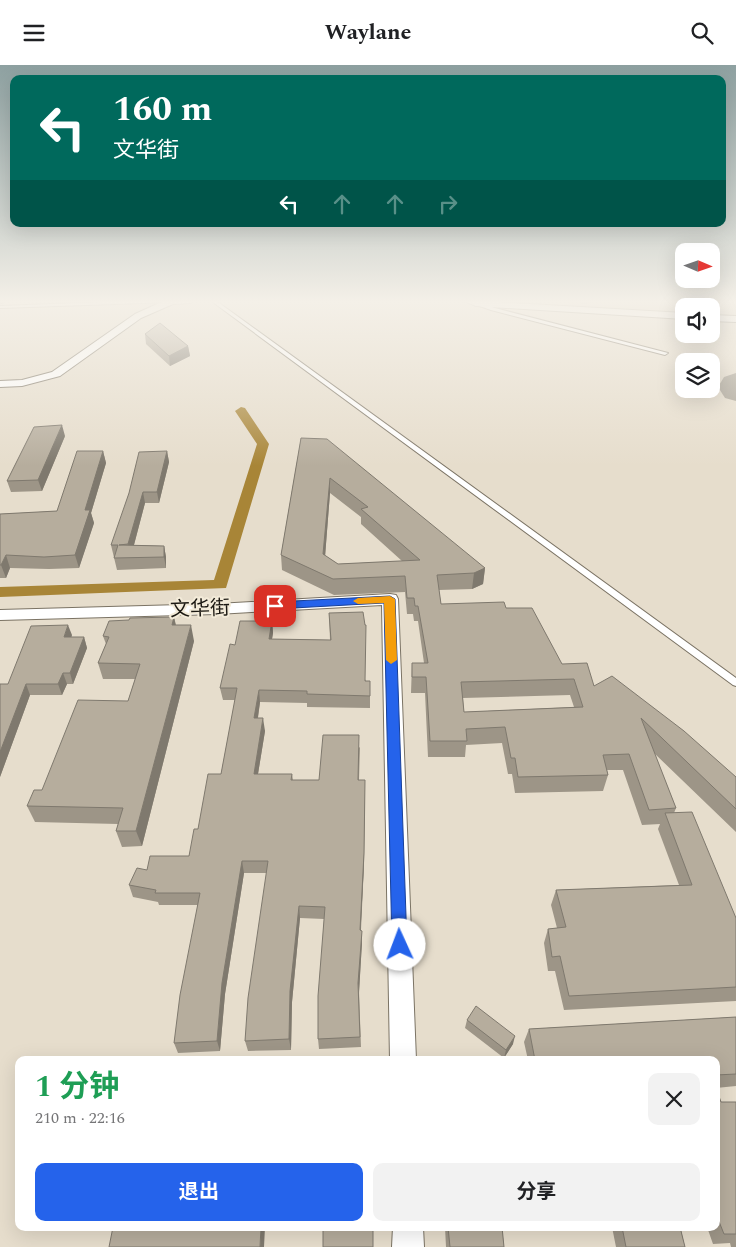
<!DOCTYPE html>
<html lang="zh">
<head>
<meta charset="utf-8">
<style>
  body { margin:0; font-family:Spectral,"Noto Sans SC",serif; background:#f2f2f2; color:#202124; height:100vh; display:flex; flex-direction:column; font-size:19px; white-space:nowrap }
  * { box-sizing:border-box; margin:0 }
  p { font-size:16px; color:#757577 }
  .icon { flex:none; width:28px; height:28px; fill:none; stroke:currentColor; stroke-width:2; stroke-linecap:round; stroke-linejoin:round }
  .map { position:relative; flex:1; overflow:hidden }
  .drawer { position:absolute; left:15px; top:991px; width:705px; height:175px; display:flex; flex-direction:column; background:#fff; border-radius:10px; box-shadow:0 5px 20px #0002 }
  .drawer>* { flex:none }
  .top-card { position:absolute; left:10px; top:10px; width:716px; height:152px; border-radius:10px; box-shadow:0 5px 20px #0002; background:#00695c; color:#fff; overflow:hidden }
  .needle { width:32px; rotate:92deg }
  .fabs { position:absolute; left:675px; top:178px; display:grid; gap:10px }
  .fabs a { display:grid; place-items:center; width:45px; height:45px; border-radius:10px; background:#fff; box-shadow:0 5px 20px #0002; font-size:25px }
  .pin { position:absolute; display:grid; place-items:center; width:42px; height:42px; color:#fff; margin:-21px; border-radius:10px; box-shadow:0 2px 8px #0006 }
  .me { position:absolute; width:55px; margin:-28px; rotate:358deg; stroke-linejoin:round; filter:drop-shadow(0 0 4px #0008) }
  .turn { display:flex; align-items:center; gap:18px; height:105px; padding:0 20px; font-size:22px }
  .turn .icon { width:65px; height:65px; stroke-width:2.5 }
  .turn b { display:block; font-size:35px; line-height:42px }
  .lanes { display:flex; align-items:center; height:48px; padding:0 20px; background:#0003; justify-content:center; gap:25px; direction:ltr }
  .lanes .off { opacity:.35 }
  .round { display:grid; place-items:center; flex:none; width:52px; height:52px; border-radius:10px; background:#f2f2f2 }
  .summary { display:flex; align-items:center; justify-content:space-between; height:85px; padding:0 20px }
  h1 { font-size:30px; font-weight:700; line-height:38px; color:#1e9e55 }
  .primary-button { display:flex; gap:10px; margin-top:auto; padding:10px 20px }
  .primary-button a { flex:1; height:58px; border-radius:10px; background:#2563eb; color:#fff; font-size:20px; font-weight:700; line-height:58px; text-align:center }
  .primary-button a+a { background:#f2f2f2; color:#202124 }
  header { display:flex; justify-content:space-between; align-items:center; height:65px; padding:0 20px; background:#fff; font-size:22px; font-weight:700 }
  .map>svg:first-child { display:block }
  .built { fill:#ded2bb }
  .lines { fill:none; stroke-linecap:round; stroke-linejoin:round }
  .canal { fill:#a88537; fill-rule:evenodd }
  .taxiway { fill:#a29b8e; fill-rule:evenodd }
  .service-casing { stroke:#7b7364; stroke-width:2 }
  .minor-casing { stroke:#7b7364; stroke-width:2 }
  .service { fill:#fff; fill-rule:evenodd }
  .minor { fill:#fff; fill-rule:evenodd }
  .wall { fill:#9d9587; fill-rule:evenodd }
  .shaded-wall { fill:#7f796e }
  .building { fill:#b6ad9d; stroke:#7f796e; fill-rule:evenodd }
  .route { fill:#2563eb; stroke:#184099 }
  .slow { fill:#f59e0b }
  .labels { text-anchor:middle; dominant-baseline:central; stroke-width:4; stroke-linejoin:round; paint-order:stroke }
  .street-label { font-size:20px; fill:#1b1812; stroke:#f3ebd9 }
</style>
</head>
<body>
<header><svg class="icon" aria-label="menu" viewBox="0 0 24 24"><path d="M4 6h16M4 12h16M4 18h16"/></svg>Waylane<svg class="icon" aria-label="search" viewBox="0 0 24 24"><circle cx="10" cy="10" r="6"/><path d="M15 15l6 6"/></svg></header>
<div class="map">
<svg width="736" height="1182" viewBox="0 0 736 1182">
  <rect width="100%" height="100%" fill="#e6ddcc"/>
  <path class="built" d="M562,235H703L684,241V247L572,241Z"/>
  <g class="lines">
    <path class="canal" d="M241,342L245,343L269,379L226,523L0,532V522L214,515L257,379L235,346Z"/>
    <path class="taxiway" d="M736,308V336L725,333L718,322L724,312Z"/>
    <g class="service-casing">
      <path id="service" d="M155,235L174,236L172,237L0,243V241Z
        M210,235H215L736,613V621L733,620Z
        M476,237L495,243L668,288L665,290L491,245L474,239V238Z"/>
    </g>
    <g class="minor-casing">
      <path id="minor" d="M166,235H195L191,238L173,239L141,253L60,311L22,321L0,322V316L22,315L52,307L135,249Z
        M462,235L684,248V254L476,241Z
        M711,250L736,251V257L711,256Z
        M390,529L396,530L398,534L416,995H390L382,540L217,549L0,555V545L217,539Z
        M393,1162H423L424,1182H392Z"/>
    </g>
    <use href="#service" class="service"/>
    <use href="#minor" class="minor"/>
  </g>
  <path class="wall" d="M577,235H603L583,239Z
    M673,235H716L714,244H711V241H684V244H683Z
    M145,269L188,281L190,291L170,301L146,279Z
    M65,371L42,426L11,427L7,416Z
    M301,373L485,503L483,519L472,524L439,525L441,539L506,543L562,599L594,621L736,712V767L654,688L676,743L674,748L736,853V936L564,945L555,906H548L544,878L548,864L557,863L551,840L556,825L679,820L658,764L660,759L642,760L623,705H607L608,710L603,726L515,728L512,709H508L502,678L466,680L465,692H428L425,628H411L412,598H424L418,556H414L413,549H407L405,527L334,530L282,505L281,490ZM330,428L361,452V459L402,496L338,499L325,491ZM570,630L574,642L464,647L463,633Z
    M103,386L106,398L91,448L94,458L79,503L49,504L10,503L6,513H0V449L57,446Z
    M167,386L169,397L159,438H145L134,480L164,481L166,492V503L117,505L111,480Z
    M329,548L366,616H370V643L307,642V638L260,637L258,653L265,666L258,709H292L293,715H319L360,682L359,715L364,799L361,865L362,877L359,926L361,982L319,984L318,974L324,854L300,853L292,937L291,985L248,986L245,976L267,808H244L225,929L220,986L178,988L174,978L198,840H159L158,837L133,832L129,820L147,805L189,791L198,764L221,709L235,635H223L220,623L235,580L272,556L273,568L272,574L330,575Z
    M174,552L176,560L194,576L142,781L122,782L116,766L118,759L35,757L27,741L128,636L135,614H103L98,598L106,579L103,571L129,555Z
    M72,570L71,572H84L87,583L73,619H67L62,630H30L0,712V619H8Z
    M736,952V1021L716,1023L721,1037H736V1182H731L730,1178L713,1179L707,1162H716V995H528L524,977L529,964Z
    M467,955L513,979L504,993L465,963Z
    M445,1162H502L504,1182H446Z
    M612,1162H680L685,1182H616Z"/>
  <path class="shaded-wall" d="M0,235H5L3,239H0Z
    M584,235H603L583,239Z
    M188,281L190,291L170,301L169,291Z
    M62,360L65,371L42,426L38,415Z
    M103,386L106,398L91,448L94,458L79,503L75,490L85,445Z
    M167,386L169,397L159,438L157,427Z
    M330,413V428L324,505L323,489Z
    M143,427L145,438L131,491L128,479Z
    M164,481L166,492V503L164,492Z
    M6,490L10,503L6,513L1,500Z
    M485,503L483,519L472,524L474,508Z
    M174,552L177,567L172,560Z
    M272,556L273,568L270,586L269,574Z
    M68,560L72,570L68,583L64,572Z
    M191,560L194,576L142,781L136,766Z
    M84,572L87,583L73,619L70,608Z
    M63,608L67,619L62,630L58,619Z
    M26,619L30,630L0,712V687Z
    M259,625L260,637L256,665L254,653Z
    M263,653L265,666L256,721L254,709Z
    M365,715L364,799L360,877V865Z
    M242,796L244,808L225,929L220,986L217,976L222,918Z
    M299,841L300,853L292,937L291,985L289,974L290,926Z
    M362,866V877L359,928L358,918Z
    M515,971L513,979L504,993L506,985Z
    M261,1162H265L264,1182H260Z"/>
  <path class="building" d="M160,258L188,281L169,291L145,269Z
    M62,360L38,415L7,416L34,362Z
    M301,373L327,374L485,503L474,508L437,510L441,539L504,537L506,543H532L562,599L587,598L594,621L612,611L684,666L736,712V744L641,653L676,743L649,745L629,689L603,690L608,710L518,712L515,693H511L505,662L466,664L467,676H430L426,612H412V598H428L418,541H415L414,533H407L405,511L333,514L281,490ZM330,413L368,442L361,444L420,495L338,499L323,489ZM574,614L583,642L464,647L461,617Z
    M77,386H103L85,445H90L75,490L44,492L6,490L1,500H0V449L57,446Z
    M167,386L157,427H143L128,479L119,480L164,481V492L114,493L118,480H111L129,428L139,387Z
    M363,547L365,560H366L365,616H370V631L307,629V626L259,625L254,653H263L254,709H292L291,715H319L323,670H359L358,715H365L364,788L360,865L362,866L358,918L360,972L318,974V931L325,842L299,841L290,926L289,974L245,976L248,933L268,796H242L222,918L217,976L174,978L180,930L200,828H155L156,825L129,820L137,803L147,805L150,791H189L194,764H198L208,709H221L237,623H220L230,579L235,580L240,556H272L269,574L331,575L329,548Z
    M174,552L172,560H191L136,766H116L123,743L27,741L34,725H42L78,635L128,636L140,599L98,598L109,572L103,571L109,556L129,555L130,553Z
    M68,560L64,572H84L70,608H63L58,619H26L0,687V619H8L31,561Z
    M692,747L736,853V922L569,931L560,891L552,892L548,864L566,862L556,825L692,820L665,748Z
    M476,941L515,971L506,985L467,955Z
    M736,952V1009L716,1010V995H535L529,964Z
    M716,1023L721,1037H736V1169H724L716,1149Z
    M113,1162H261L260,1182H109Z
    M323,1162H373V1182H323Z
    M448,1162H502L504,1182H450Z
    M622,1162H680L685,1182H626Z"/>
  <linearGradient id="sky" x2="0" y2="1"><stop stop-color="#8ea1a1"/><stop offset="0.59" stop-color="#f4f0e8"/><stop offset="1" stop-color="#f4f0e8" stop-opacity="0"/></linearGradient>
  <rect width="736" height="401" fill="url(#sky)"/>
  <path class="route" d="M390,531L395,534L407,880L405,885L400,887L394,885L392,880L384,538L275,544L269,541L275,537Z"/>
  <path class="slow" d="M390,531L395,534L397,595L391,599L386,595L384,538L358,539L353,536L358,533Z"/>
  <g class="labels">
    <g class="street-label">
      <text transform="translate(200 544) rotate(-2)">文华街</text>
    </g>
  </g>
</svg>
<div class="fabs">
<a><svg class="needle" viewBox="-14 -14 28 28"><path d="M0-13l5 13h-10z" fill="#e53935"/><path d="M0 13l5-13h-10z" fill="#757577"/></svg></a>
<a><svg class="icon" aria-label="sound" viewBox="0 0 24 24"><path d="M4 9h4l5-4v14l-5-4H4zM17 9q2 3 0 6"/></svg></a>
<a><svg class="icon" aria-label="layers" viewBox="0 0 24 24"><path d="M12 4l9 5-9 5-9-5zM3 14l9 5 9-5"/></svg></a>
</div>
<div class="pin" style="left:275px;top:541px;background:#d93025"><svg class="icon" aria-label="arrive" viewBox="0 0 24 24"><path d="M6 21V4h12l-3 4 3 4H6"/></svg></div>
<svg class="me" style="left:400px;top:880px" viewBox="-20 -20 40 40"><circle r="19" fill="#fff"/><path d="M0-13L10 11 0 6-10 11z" fill="#2563eb"/></svg>
<div class="top-card">
<div class="turn"><svg class="icon" aria-label="left" viewBox="0 0 24 24"><path d="M17 20v-9H6M10 6l-5 5 5 5"/></svg><div><b>160 m</b>文华街</div></div>
<div class="lanes"><svg class="icon" aria-label="left" viewBox="0 0 24 24"><path d="M17 20v-9H6M10 6l-5 5 5 5"/></svg><svg class="icon off" aria-label="ahead" viewBox="0 0 24 24"><path d="M12 20V5M6 11l6-6 6 6"/></svg><svg class="icon off" aria-label="ahead" viewBox="0 0 24 24"><path d="M12 20V5M6 11l6-6 6 6"/></svg><svg class="icon off" aria-label="right" viewBox="0 0 24 24"><path d="M7 20v-9h11M14 6l5 5-5 5"/></svg></div>
</div>
<section class="drawer">
<div class="summary"><div><h1>1 分钟</h1><p>210 m · 22:16</p></div><a class="round"><svg class="icon" aria-label="close" viewBox="0 0 24 24"><path d="M6 6l12 12M18 6L6 18"/></svg></a></div>
<div class="primary-button"><a>退出</a><a>分享</a></div>
</section>
</div>
</body>
</html>
